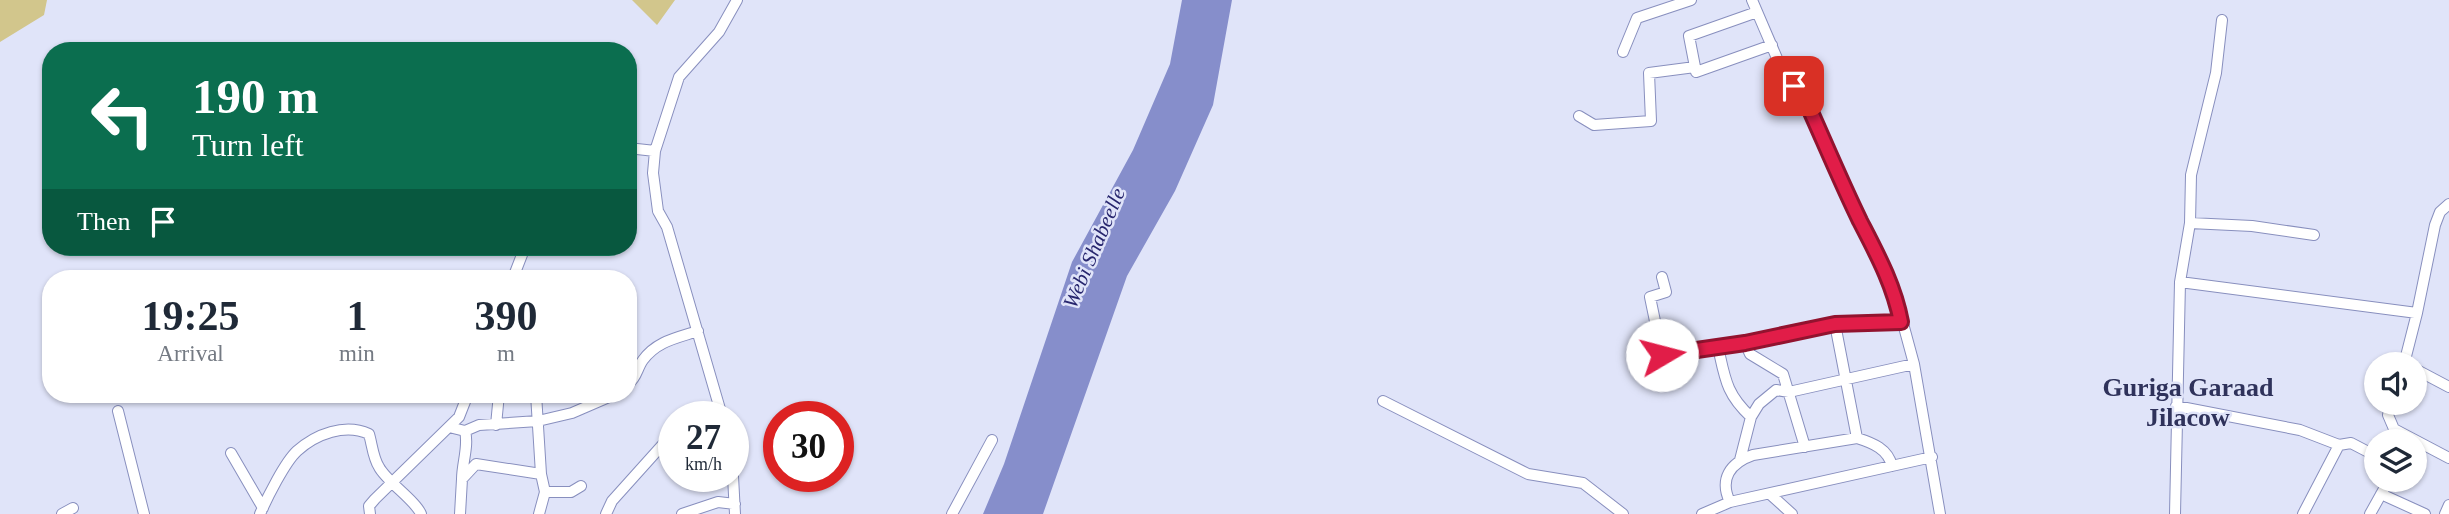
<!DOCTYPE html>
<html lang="en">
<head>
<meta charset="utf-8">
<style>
  body { margin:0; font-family:"Times New Roman",serif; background:#f2f2f3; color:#1f2937; height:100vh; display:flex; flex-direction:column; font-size:26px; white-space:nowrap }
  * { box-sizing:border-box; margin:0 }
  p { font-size:23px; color:#747a83 }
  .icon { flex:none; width:38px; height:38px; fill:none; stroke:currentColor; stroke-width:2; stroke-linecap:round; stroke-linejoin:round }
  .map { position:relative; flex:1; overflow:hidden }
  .drawer { position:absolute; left:42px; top:270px; width:595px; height:133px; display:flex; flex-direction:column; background:#fff; border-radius:28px; box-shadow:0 2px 5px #0004 }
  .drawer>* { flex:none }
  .hud { position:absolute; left:42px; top:42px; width:595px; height:214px; border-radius:28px; box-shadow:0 2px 5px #0004; background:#0b6e4f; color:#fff; overflow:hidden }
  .buttons { position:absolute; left:2364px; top:352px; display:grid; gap:14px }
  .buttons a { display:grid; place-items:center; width:63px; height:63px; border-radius:50%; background:#fff; box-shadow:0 2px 5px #0004; font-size:35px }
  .speed { position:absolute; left:658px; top:401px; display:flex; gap:14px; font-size:35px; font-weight:700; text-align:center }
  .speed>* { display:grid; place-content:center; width:91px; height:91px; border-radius:50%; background:#fff; box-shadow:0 2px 5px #0004; line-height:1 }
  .speed small { font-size:18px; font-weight:400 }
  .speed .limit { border:10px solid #d22; background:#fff; color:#111 }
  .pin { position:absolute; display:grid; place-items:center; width:60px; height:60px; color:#fff; margin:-30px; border-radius:14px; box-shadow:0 4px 10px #0006 }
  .me { position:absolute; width:77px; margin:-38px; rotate:82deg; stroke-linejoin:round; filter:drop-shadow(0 0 5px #0008) }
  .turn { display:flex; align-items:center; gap:24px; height:147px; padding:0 35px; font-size:32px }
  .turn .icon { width:91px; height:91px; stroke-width:2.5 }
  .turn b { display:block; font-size:49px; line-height:60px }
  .then { display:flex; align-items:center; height:66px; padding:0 35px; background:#0003; gap:14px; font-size:26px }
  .eta { display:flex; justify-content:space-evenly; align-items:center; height:119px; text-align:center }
  .eta b { font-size:42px; font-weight:700; line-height:49px }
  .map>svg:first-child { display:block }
  .green { fill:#d2c68c }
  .water { fill:#868ecb }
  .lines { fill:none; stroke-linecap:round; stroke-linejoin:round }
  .street-casing { stroke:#888fbe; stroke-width:12 }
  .street { stroke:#fff; stroke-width:10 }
  .route-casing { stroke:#92132f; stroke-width:18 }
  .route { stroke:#e11d48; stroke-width:12 }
  .labels { text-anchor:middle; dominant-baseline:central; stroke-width:5; stroke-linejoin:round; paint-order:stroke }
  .water-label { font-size:21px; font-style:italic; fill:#27266e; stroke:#e0e4f9 }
  .district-label { font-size:26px; font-weight:bold; fill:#2f325b; stroke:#e0e4f9 }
</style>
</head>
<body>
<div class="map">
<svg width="2449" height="514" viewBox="0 0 2449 514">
  <rect width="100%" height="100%" fill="#e0e4f9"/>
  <path class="green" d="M0,0H47L44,15L0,42Z
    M632,0H675L657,25Z"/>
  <path class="water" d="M1182,0H1232L1213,105L1175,191L1127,276L1043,514H983L1004,464L1072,262L1133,150L1170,64Z"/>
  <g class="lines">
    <g class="street-casing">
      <path id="street" d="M1752,0L1782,70L1806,101L1860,221L1881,259L1898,305L1914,364L1940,514
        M1757,12L1689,36L1696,72L1772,45
        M2222,20L2216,73L2191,175L2190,223L2252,226L2314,235
        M1623,52L1637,18L1691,0
        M1579,116L1594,125L1651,121L1649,73L1695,67
        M628,148L655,151
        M1662,277L1666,292L1650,297L1662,355L1718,347
        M513,278L525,247
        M2180,282L2417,313
        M1835,324L1901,322
        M2404,364L2417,313L2435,225L2440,212L2449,204
        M2415,369L2449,387
        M628,384C637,378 637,368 643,360C657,341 677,338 698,331
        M536,394L541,474
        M1383,401L1528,474L1583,483L1623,514
        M2391,402L2388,415L2394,429L2449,458
        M2176,406L2300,430L2339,445L2351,443L2376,456
        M118,411L144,514
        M707,416L721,411
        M722,416L667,227L658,211L653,173L655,151L679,77L719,32L737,0
        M1751,417L1759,404L1776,390L1789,392L1914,364
        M496,425L499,394
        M449,427L465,431L479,425L538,421L572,413L616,394
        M1857,438C1873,443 1888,449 1892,466
        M231,453L263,508
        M1740,460L1751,417C1726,394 1725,378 1718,347L1745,343
        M733,476L735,514
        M462,479C462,463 469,446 465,431
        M1770,494L1792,514
        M2381,494L2425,514
        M1730,502C1719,479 1730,463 1753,455L1857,438L1835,324L1745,343L1750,354L1783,374L1805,447
        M62,514L73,508
        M260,514C267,498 285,462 297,451C316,434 345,423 369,434C372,444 373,458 379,467C386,481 416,501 421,514
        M370,514L369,506L375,499L459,417L468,394
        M460,514L462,479L476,464L541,474L545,492
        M539,514L545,492H571L581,486
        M606,514L612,501L674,432
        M682,514L718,502L735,504
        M952,514L992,440
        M1702,514L1730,502L1932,457
        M2175,514L2180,282L2190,223
        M2303,514L2339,445
        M2370,514L2389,480
        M2445,514L2449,505"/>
    </g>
    <use href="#street" class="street"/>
  </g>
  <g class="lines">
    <g class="route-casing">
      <path id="route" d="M1662,355L1745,343L1835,324L1901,322C1894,285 1877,254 1860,221C1841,182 1824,141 1806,101L1794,86"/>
    </g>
    <use href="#route" class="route"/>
  </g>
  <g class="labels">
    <g class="water-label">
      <text transform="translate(1094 248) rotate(-67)">Webi Shabeelle</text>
    </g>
    <g class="district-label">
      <text x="2188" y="387">Guriga Garaad<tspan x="2188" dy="30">Jilacow</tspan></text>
    </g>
  </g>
</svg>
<div class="buttons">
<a><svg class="icon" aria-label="sound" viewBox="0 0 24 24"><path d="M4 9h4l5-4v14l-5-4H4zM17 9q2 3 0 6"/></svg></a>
<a><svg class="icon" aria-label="layers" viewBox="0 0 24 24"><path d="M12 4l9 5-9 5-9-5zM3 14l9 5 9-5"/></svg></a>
</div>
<div class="speed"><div>27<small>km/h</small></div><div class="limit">30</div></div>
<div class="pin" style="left:1794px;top:86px;background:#d93025"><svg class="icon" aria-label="arrive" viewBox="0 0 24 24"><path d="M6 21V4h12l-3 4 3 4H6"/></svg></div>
<svg class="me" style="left:1662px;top:355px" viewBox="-20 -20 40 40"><circle r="19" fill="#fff"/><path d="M0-13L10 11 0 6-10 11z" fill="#e11d48"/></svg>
<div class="hud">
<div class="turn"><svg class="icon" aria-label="left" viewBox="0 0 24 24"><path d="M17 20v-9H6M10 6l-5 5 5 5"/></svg><div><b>190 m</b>Turn left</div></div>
<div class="then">Then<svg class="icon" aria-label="arrive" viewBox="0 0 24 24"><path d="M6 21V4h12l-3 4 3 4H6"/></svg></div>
</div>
<section class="drawer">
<div class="eta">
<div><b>19:25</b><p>Arrival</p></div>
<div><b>1</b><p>min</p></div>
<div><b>390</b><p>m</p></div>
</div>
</section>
</div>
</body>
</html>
